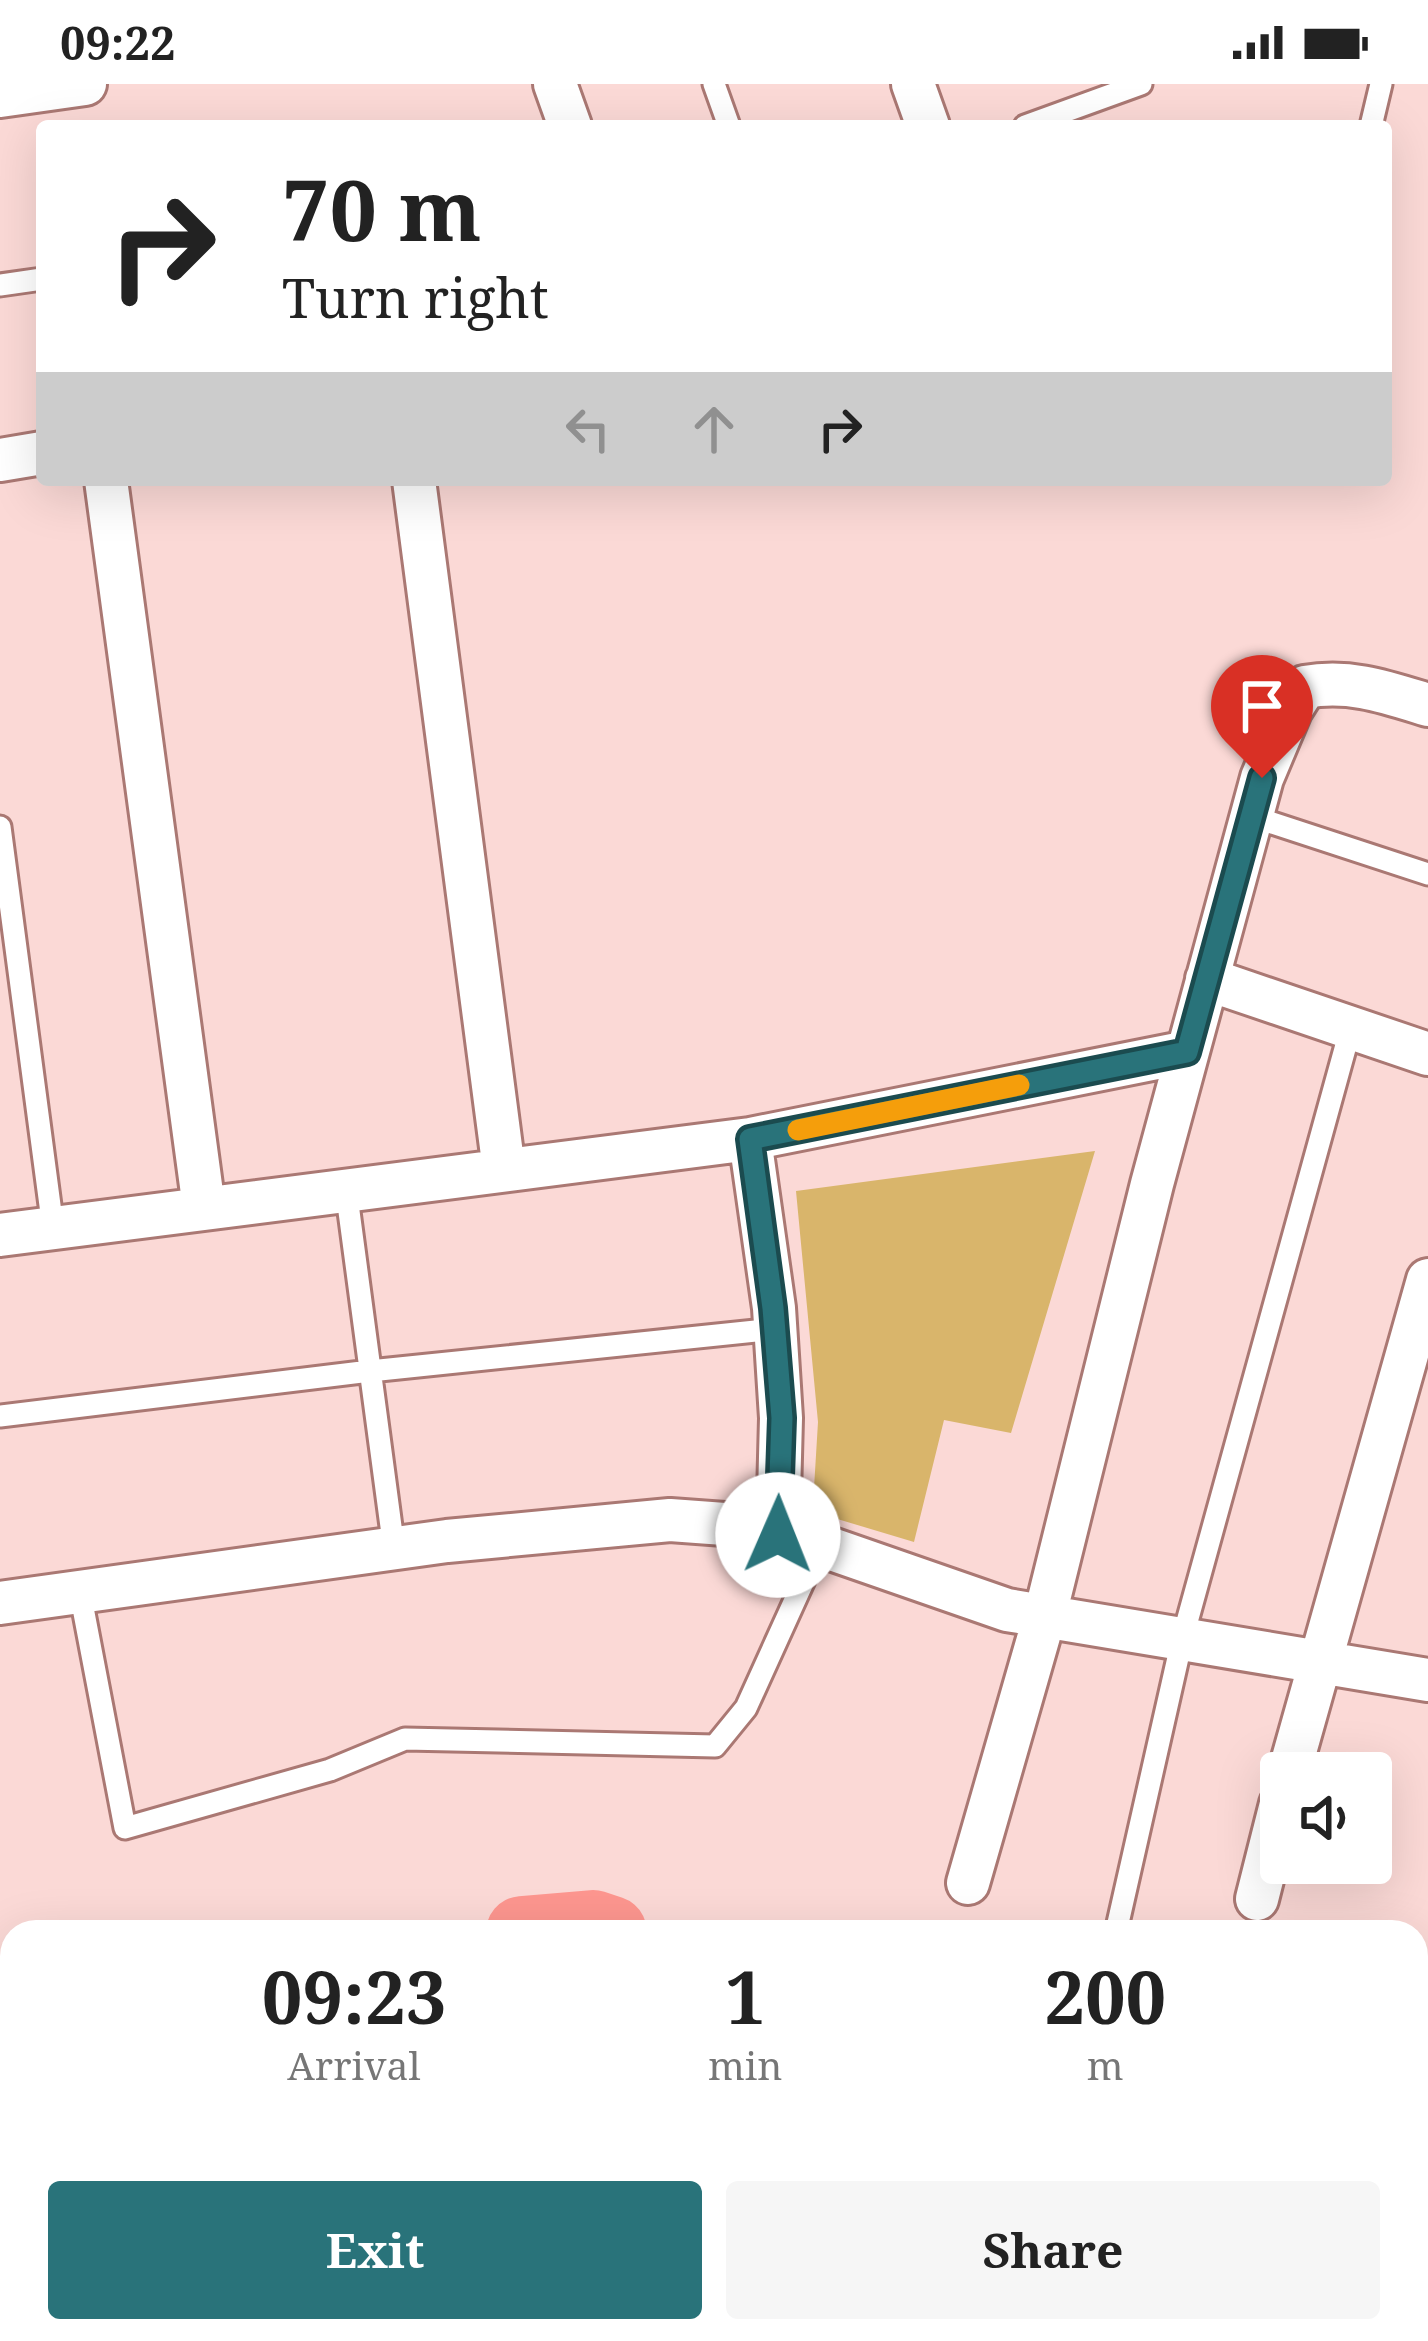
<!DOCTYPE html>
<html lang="en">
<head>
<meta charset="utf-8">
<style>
  body { margin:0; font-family:"Noto Serif",serif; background:#f6f6f6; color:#222; height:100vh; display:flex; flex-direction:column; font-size:45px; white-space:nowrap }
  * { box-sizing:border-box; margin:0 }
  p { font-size:39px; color:#767676 }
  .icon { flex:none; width:66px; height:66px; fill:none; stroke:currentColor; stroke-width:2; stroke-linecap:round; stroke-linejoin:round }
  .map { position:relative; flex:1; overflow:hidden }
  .sheet { position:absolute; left:0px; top:1836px; width:1428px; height:423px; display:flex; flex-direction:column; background:#fff; border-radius:36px 36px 0 0; box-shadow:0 12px 48px #0002 }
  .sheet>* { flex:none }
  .banner { position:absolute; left:36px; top:36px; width:1356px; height:366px; border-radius:12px; box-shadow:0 12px 48px #0002; background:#fff; color:#222; overflow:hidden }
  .fabs { position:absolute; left:1260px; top:1668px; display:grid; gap:24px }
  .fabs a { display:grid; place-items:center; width:132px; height:132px; border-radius:12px; background:#fff; box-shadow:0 12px 48px #0002; font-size:60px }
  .pin { position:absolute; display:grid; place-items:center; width:102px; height:102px; color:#fff; margin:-123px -51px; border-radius:50% 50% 50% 0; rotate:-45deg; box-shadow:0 0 12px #0007 }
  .pin .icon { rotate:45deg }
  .me { position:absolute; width:132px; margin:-66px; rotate:1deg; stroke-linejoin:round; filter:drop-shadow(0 0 9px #0008) }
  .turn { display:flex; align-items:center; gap:42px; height:252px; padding:0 48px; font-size:54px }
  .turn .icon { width:156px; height:156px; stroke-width:2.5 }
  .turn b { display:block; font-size:84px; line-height:102px }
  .lanes { display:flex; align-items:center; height:114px; padding:0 48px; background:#0003; justify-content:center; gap:60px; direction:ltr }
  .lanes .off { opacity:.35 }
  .eta { display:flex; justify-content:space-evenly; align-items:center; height:204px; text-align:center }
  .eta b { font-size:72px; font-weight:700; line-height:84px }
  .cta { display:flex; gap:24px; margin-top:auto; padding:24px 48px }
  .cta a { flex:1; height:138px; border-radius:12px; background:#29737a; color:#fff; font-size:48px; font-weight:700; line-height:138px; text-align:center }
  .cta a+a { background:#f6f6f6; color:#222 }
  .status { display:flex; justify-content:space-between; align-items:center; height:84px; padding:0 60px; background:#fff; direction:ltr }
  .status svg { height:33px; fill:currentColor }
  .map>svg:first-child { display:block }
  .green { fill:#d9b56b }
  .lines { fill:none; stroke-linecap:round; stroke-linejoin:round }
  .river { stroke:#fd968f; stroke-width:72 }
  .lane-casing { stroke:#aa7873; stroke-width:27 }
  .street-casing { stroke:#aa7873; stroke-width:48 }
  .lane { stroke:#fff; stroke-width:21 }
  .street { stroke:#fff; stroke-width:42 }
  .route-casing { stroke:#1b4b4f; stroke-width:30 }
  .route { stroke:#29737a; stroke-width:21 }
  .slow { stroke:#f59e0b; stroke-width:21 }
</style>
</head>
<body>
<div class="status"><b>09:22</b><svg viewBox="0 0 49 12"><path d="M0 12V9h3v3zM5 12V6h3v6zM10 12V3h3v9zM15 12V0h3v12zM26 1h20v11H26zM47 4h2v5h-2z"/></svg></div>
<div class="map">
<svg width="1428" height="2257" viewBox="0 0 1428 2257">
  <rect width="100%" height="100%" fill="#fbd9d6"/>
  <path class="green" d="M1095,1067L1011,1349L944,1336L914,1458L834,1434L814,1404L818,1338L796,1107Z"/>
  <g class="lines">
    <path class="river" d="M522,1848L593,1842L611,1848
      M1416,1980L1428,1977
      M0,1988L12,1984"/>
    <g class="lane-casing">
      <path id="lane" d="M714,0L729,42
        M1025,42L1141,0
        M1371,42L1381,0
        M0,201L42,195
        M1254,733L1428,790
        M0,743L53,1144
        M346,1105L394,1465
        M0,1332L370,1287L775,1245
        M80,1508L125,1744L330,1686L405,1655L715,1662L746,1624L820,1461
        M1116,1848L1182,1556L1351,943"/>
    </g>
    <g class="street-casing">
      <path id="street" d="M555,0L570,42
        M913,0L928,42
        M0,12L85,0
        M0,376L42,369
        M106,396L204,1124
        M414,396L504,1086
        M1207,895L1428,970
        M750,1055L774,1224L781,1334L778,1451
        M0,1151L750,1055L1187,968
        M0,1519L447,1457L670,1436L738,1441L820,1461L1007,1526L1428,1596
        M1289,1689L1428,1196
        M968,1799L1045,1531L1152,1100L1262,694L1291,625L1305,603C1350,595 1386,608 1428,621
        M1257,1815L1281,1720
        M512,2257L565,2253"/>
    </g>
    <use href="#lane" class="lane"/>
    <use href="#street" class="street"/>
  </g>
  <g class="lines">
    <g class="route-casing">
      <path id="route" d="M778,1451L782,1334L773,1224L750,1055L1187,968L1262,694"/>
    </g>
    <use href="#route" class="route"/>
    <path class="slow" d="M798,1046L1019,1001"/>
  </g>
</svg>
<div class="fabs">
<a><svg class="icon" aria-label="sound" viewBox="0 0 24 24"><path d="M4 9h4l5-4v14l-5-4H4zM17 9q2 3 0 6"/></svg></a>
</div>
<div class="pin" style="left:1262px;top:694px;background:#d93025"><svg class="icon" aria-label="arrive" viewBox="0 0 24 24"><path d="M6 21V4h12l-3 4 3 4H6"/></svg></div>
<svg class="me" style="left:778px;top:1451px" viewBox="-20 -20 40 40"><circle r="19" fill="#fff"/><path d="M0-13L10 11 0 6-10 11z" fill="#29737a"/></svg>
<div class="banner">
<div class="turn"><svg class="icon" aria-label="right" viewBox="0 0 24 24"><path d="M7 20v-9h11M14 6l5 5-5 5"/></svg><div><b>70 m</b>Turn right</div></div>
<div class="lanes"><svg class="icon off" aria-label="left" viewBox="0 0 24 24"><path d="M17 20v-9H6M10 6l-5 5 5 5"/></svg><svg class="icon off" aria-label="ahead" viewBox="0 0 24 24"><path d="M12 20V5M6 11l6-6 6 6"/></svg><svg class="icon" aria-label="right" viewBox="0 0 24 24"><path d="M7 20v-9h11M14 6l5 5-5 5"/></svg></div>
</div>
<section class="sheet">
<div class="eta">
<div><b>09:23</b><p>Arrival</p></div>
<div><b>1</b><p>min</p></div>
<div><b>200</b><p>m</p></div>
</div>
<div class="cta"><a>Exit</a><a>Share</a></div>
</section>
</div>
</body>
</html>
